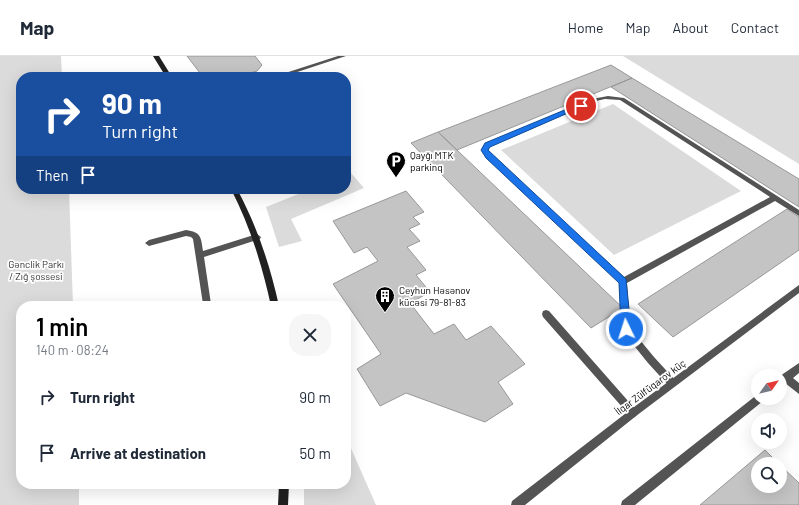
<!DOCTYPE html>
<html lang="en">
<head>
<meta charset="utf-8">
<style>
  body { margin:0; font-family:Barlow,sans-serif; background:#f6f6f7; color:#1f2937; height:100vh; display:flex; flex-direction:column; font-size:15px; white-space:nowrap }
  * { box-sizing:border-box; margin:0 }
  p { font-size:13px; color:#747a83 }
  .icon { flex:none; width:22px; height:22px; fill:none; stroke:currentColor; stroke-width:2; stroke-linecap:round; stroke-linejoin:round }
  .map { position:relative; flex:1; overflow:hidden }
  .drawer { position:absolute; left:16px; top:245px; width:335px; height:188px; display:flex; flex-direction:column; background:#fff; border-radius:16px; box-shadow:0 4px 16px #0002 }
  .drawer>* { flex:none }
  .banner { position:absolute; left:16px; top:16px; width:335px; height:122px; border-radius:16px; box-shadow:0 4px 16px #0002; background:#1a4fa0; color:#fff; overflow:hidden }
  .needle { width:26px; rotate:56deg }
  .buttons { position:absolute; left:751px; top:313px; display:grid; gap:8px }
  .buttons a { display:grid; place-items:center; width:36px; height:36px; border-radius:50%; background:#fff; box-shadow:0 4px 16px #0002; font-size:20px }
  .pin { position:absolute; display:grid; place-items:center; width:34px; height:34px; color:#fff; margin:-17px; border:2px solid #fff; border-radius:50%; box-shadow:0 1px 4px #0007 }
  .me { position:absolute; width:44px; margin:-22px; rotate:356deg; stroke-linejoin:round; filter:drop-shadow(0 0 3px #0008) }
  .turn { display:flex; align-items:center; gap:14px; height:84px; padding:0 20px; font-size:18px }
  .turn .icon { width:52px; height:52px; stroke-width:2.5 }
  .turn b { display:block; font-size:28px; line-height:34px }
  .then { display:flex; align-items:center; height:38px; padding:0 20px; background:#0003; gap:8px; font-size:15px }
  .round { display:grid; place-items:center; flex:none; width:42px; height:42px; border-radius:16px; background:#f6f6f7 }
  .head { display:flex; align-items:center; justify-content:space-between; height:68px; padding:0 20px }
  h1 { font-size:24px; font-weight:600; line-height:30px; color:#000 }
  ul { padding:0; list-style:none }
  li { display:flex; align-items:center; gap:12px; height:56px; padding:0 20px }
  li div { flex:1 }
  li b { display:block; font-size:15px }
  li em { font-style:normal }
  header { display:flex; align-items:center; gap:24px; box-sizing:border-box; height:56px; padding:0 20px; background:#fff; border-bottom:1px solid #e0e1e3 }
  header strong { font-size:19px }
  nav { display:flex; gap:22px; margin-inline-start:auto; font-size:14px }
  .map>svg:first-child { display:block }
  .green { fill:#dbdbdb }
  .building { fill:#c4c4c4; stroke:#989898 }
  .lines { fill:none; stroke-linecap:round; stroke-linejoin:round }
  .lane { fill:#545454; fill-rule:evenodd }
  .street { fill:#545454; fill-rule:evenodd }
  .secondary { fill:#212121; fill-rule:evenodd }
  .route { fill:#1a73e8; stroke:#114b97 }
  .labels { text-anchor:middle; dominant-baseline:central; stroke-width:3.5; stroke-linejoin:round; paint-order:stroke }
  .poi-label { font-size:10px; fill:#000; stroke:#fff; text-anchor:start }
  .park-label { font-size:10px; fill:#323232; stroke:#fff }
  .street-label { font-size:10px; fill:#000; stroke:#fff }
</style>
</head>
<body>
<header>
<strong>Map</strong>
<nav><a>Home</a><a>Map</a><a>About</a><a>Contact</a></nav>
</header>
<div class="map">
<svg width="799" height="449" viewBox="0 0 799 449">
  <rect width="100%" height="100%" fill="#fff"/>
  <path class="green" d="M0,0H61L62,21H21V133H69L73,250H21V428H79V449H0Z
    M623,0H799V108Z
    M613,48L741,135L614,199L501,94Z
    M351,117L364,132L291,163L302,185L279,191L266,151L311,133H346V119Z
    M346,381L376,449H304V428H346Z"/>
  <path class="building" d="M187,0H255L262,9L257,15L237,21H203Z
    M611,9L632,22L457,94L438,76Z
    M632,22L799,123V151L611,31Z
    M438,76L623,252L591,272L411,87Z
    M406,135L424,156L413,161L420,168L409,173L420,185L407,191L426,214L416,219L430,236L410,247L434,278L454,268L466,284L491,270L525,308L498,326L513,348L485,366L406,337L380,350L357,313L381,298L333,228L378,205L367,191L354,197L333,165Z
    M787,153L799,161V194L673,281L638,248Z
    M765,394L779,408H758V430H780V409L799,427V449H700Z"/>
  <g class="lines">
    <path class="lane" d="M338,0H346L282,21H273Z
      M608,40L624,42L799,154V160L775,145L627,227L630,272L654,301L675,324L677,327L675,330L672,331L669,330L648,307L623,276L622,273L619,226L487,101L482,94L485,88L592,43ZM605,43L620,44L770,141L624,221L491,99L488,94L490,90L596,45Z
      M186,174C201,176 201,181 203,195L257,178L261,181L260,183L204,201L211,248L210,250H204L203,248L193,183L191,181L186,180L149,190L145,187L149,184Z
      M546,254L549,255L636,354L638,357L636,360L633,362L630,360L543,261L542,258L543,255Z
      M799,307V317L793,322L799,327V338L785,327L780,330V320Z
      M758,338V342H765L763,345L635,449H621L622,445Z"/>
    <path class="street" d="M799,229V237L636,360L525,449H511L512,445L630,354Z"/>
    <path class="secondary" d="M153,0H159L172,21H166Z
      M231,133H237C257,170 270,209 279,250H271C262,209 250,170 231,133Z
      M279,428H289L288,449H278Z"/>
  </g>
  <path class="route" d="M579,48L584,50L490,91L488,94L626,223L631,273L630,276L626,277L623,276L621,273L619,227L486,102L481,94L485,87Z"/>
  <defs>
    <g id="parking-pin" transform="scale(1)"><path d="M0 17L-7.5 6A9.5 9.5 0 1 1 7.5 6Z" fill="#000" stroke="#fff"/><path d="M-3.5-5.5H1a3.5 3.5 0 0 1 0 7H-1V5.5H-3.5ZM-1-3.4V-.6H.8a1.4 1.4 0 0 0 0-2.8Z" fill="#fff"/></g>
    <g id="building-pin" transform="scale(1)"><path d="M0 17L-7.5 6A9.5 9.5 0 1 1 7.5 6Z" fill="#000" stroke="#fff"/><path d="M-4-6H4V6H1V3H-1V6H-4ZM-2.5-4.3h1.7v1.8h-1.7ZM.8-4.3h1.7v1.8H.8ZM-2.5-1h1.7V.8h-1.7ZM.8-1h1.7V.8H.8Z" fill="#fff"/></g>
  </defs>
  <g fill-rule="evenodd">
    <use href="#parking-pin" x="396" y="105"/>
    <use href="#building-pin" x="385" y="240"/>
  </g>
  <g class="labels">
    <g class="poi-label">
      <text x="410" y="99">Qayğı MTK<tspan x="410" dy="12">parkinq</tspan></text>
      <text x="399" y="234">Ceyhun Həsənov<tspan x="399" dy="12">kücəsi 79-81-83</tspan></text>
    </g>
    <g class="park-label">
      <text x="36" y="208">Gənclik Parkı<tspan x="36" dy="12">/ Zığ şossesi</tspan></text>
    </g>
    <g class="street-label">
      <text transform="translate(650 331) rotate(-37)">İlqar Zülfüqarov küç</text>
    </g>
  </g>
</svg>
<div class="buttons">
<a><svg class="needle" viewBox="-14 -14 28 28"><path d="M0-13l5 13h-10z" fill="#e53935"/><path d="M0 13l5-13h-10z" fill="#747a83"/></svg></a>
<a><svg class="icon" aria-label="sound" viewBox="0 0 24 24"><path d="M4 9h4l5-4v14l-5-4H4zM17 9q2 3 0 6"/></svg></a>
<a><svg class="icon" aria-label="search" viewBox="0 0 24 24"><circle cx="10" cy="10" r="6"/><path d="M15 15l6 6"/></svg></a>
</div>
<div class="pin" style="left:581px;top:50px;background:#d93025"><svg class="icon" aria-label="arrive" viewBox="0 0 24 24"><path d="M6 21V4h12l-3 4 3 4H6"/></svg></div>
<svg class="me" style="left:626px;top:273px" viewBox="-20 -20 40 40"><circle r="17" fill="#1a73e8" stroke="#fff" stroke-width="3"/><path d="M0-11L8 9 0 5-8 9z" fill="#fff"/></svg>
<div class="banner">
<div class="turn"><svg class="icon" aria-label="right" viewBox="0 0 24 24"><path d="M7 20v-9h11M14 6l5 5-5 5"/></svg><div><b>90 m</b>Turn right</div></div>
<div class="then">Then<svg class="icon" aria-label="arrive" viewBox="0 0 24 24"><path d="M6 21V4h12l-3 4 3 4H6"/></svg></div>
</div>
<section class="drawer">
<div class="head"><div><h1>1 min</h1><p>140 m · 08:24</p></div><a class="round"><svg class="icon" aria-label="close" viewBox="0 0 24 24"><path d="M6 6l12 12M18 6L6 18"/></svg></a></div>
<ul>
<li><svg class="icon" aria-label="right" viewBox="0 0 24 24"><path d="M7 20v-9h11M14 6l5 5-5 5"/></svg><div><b>Turn right</b></div><em>90 m</em></li>
<li><svg class="icon" aria-label="arrive" viewBox="0 0 24 24"><path d="M6 21V4h12l-3 4 3 4H6"/></svg><div><b>Arrive at destination</b></div><em>50 m</em></li>
</ul>
</section>
</div>
</body>
</html>
